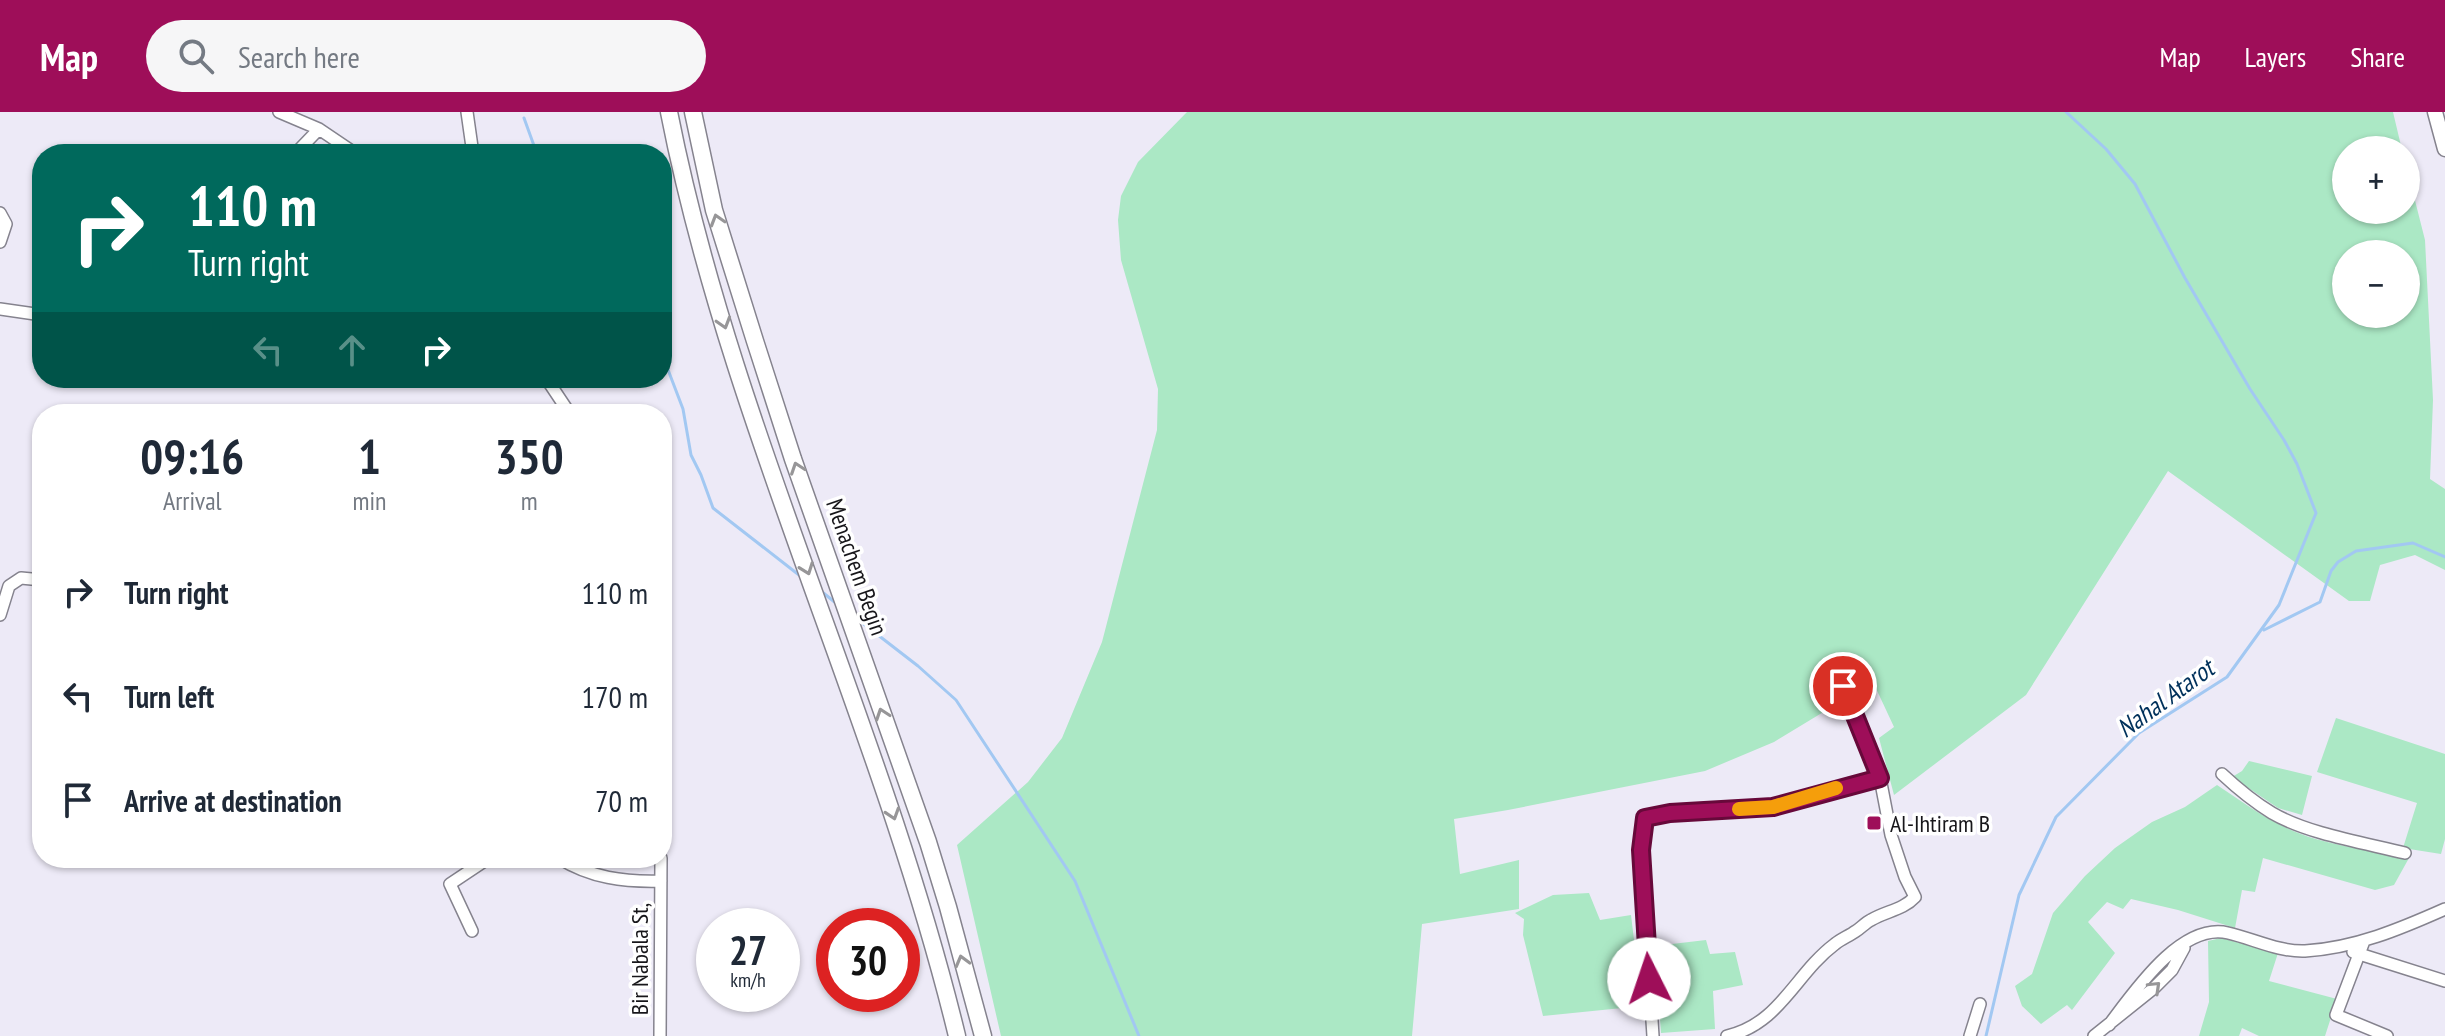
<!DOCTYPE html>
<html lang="en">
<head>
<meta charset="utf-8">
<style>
  body { margin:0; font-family:"PT Sans Narrow",sans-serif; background:#f6f6f7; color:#1f2937; height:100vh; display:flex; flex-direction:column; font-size:30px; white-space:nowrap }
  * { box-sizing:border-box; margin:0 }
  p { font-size:26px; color:#747a83 }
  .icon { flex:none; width:44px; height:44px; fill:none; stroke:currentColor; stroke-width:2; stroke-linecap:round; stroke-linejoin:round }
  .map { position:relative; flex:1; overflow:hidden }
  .panel { position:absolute; left:32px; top:292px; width:640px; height:464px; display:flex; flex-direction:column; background:#fff; border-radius:32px; box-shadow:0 2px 6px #0004 }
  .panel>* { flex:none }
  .hud { position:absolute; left:32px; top:32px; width:640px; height:244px; border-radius:32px; box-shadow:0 2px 6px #0004; background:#00695c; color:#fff; overflow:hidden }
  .buttons { position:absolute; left:2332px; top:24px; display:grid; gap:16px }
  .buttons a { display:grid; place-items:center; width:88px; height:88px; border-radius:50%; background:#fff; box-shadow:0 2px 6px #0004; font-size:40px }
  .speed { position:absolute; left:696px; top:796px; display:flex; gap:16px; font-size:40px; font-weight:700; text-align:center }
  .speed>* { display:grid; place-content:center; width:104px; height:104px; border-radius:50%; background:#fff; box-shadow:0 2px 6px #0004; line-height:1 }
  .speed small { font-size:20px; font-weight:400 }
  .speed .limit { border:12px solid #d22; background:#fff; color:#111 }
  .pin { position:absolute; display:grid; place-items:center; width:68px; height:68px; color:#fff; margin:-34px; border:4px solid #fff; border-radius:50%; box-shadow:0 2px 8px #0007 }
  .me { position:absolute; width:88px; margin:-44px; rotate:356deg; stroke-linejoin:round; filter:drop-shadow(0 0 6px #0008) }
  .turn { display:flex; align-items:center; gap:28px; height:168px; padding:0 24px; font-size:36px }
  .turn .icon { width:104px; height:104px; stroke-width:2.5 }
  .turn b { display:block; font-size:56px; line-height:68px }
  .lanes { display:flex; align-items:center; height:76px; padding:0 24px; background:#0003; justify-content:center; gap:40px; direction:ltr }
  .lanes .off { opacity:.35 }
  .eta { display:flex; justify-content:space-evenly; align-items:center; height:136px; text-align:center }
  .eta b { font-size:48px; font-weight:700; line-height:56px }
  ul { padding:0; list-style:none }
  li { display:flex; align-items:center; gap:24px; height:104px; padding:0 24px }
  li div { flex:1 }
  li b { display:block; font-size:30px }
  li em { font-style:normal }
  header { display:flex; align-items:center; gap:48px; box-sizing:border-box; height:112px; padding:0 40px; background:#9e0e59; color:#fff }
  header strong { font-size:38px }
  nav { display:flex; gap:44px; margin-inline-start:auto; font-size:28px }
  .search { width:560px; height:72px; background:#f6f6f7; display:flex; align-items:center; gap:20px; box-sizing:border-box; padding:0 28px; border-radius:44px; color:#747a83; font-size:30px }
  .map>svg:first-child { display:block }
  .green { fill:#abe8c5; fill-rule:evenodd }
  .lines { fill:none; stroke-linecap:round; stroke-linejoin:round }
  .stream { stroke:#a2c8f2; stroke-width:3 }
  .minor-casing { stroke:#85838e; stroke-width:14 }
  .major-casing { stroke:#85838e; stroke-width:17 }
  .highway-casing { stroke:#85838e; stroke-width:19 }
  .minor { stroke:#fff; stroke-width:11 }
  .major { stroke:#fff; stroke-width:14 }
  .highway { stroke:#fff; stroke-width:16 }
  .oneway { stroke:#979698 }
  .route-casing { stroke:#67093a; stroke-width:20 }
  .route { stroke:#9e0e59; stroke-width:14 }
  .slow { stroke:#f59e0b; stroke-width:14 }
  .poi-dot { fill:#9e0e59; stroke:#fff; stroke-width:3 }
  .labels { text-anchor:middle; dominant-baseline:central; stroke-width:7; stroke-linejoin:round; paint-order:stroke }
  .street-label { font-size:24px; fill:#17161a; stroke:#fff }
  .poi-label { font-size:24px; fill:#17161a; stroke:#fff; text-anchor:start }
  .water-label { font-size:26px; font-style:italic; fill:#00315b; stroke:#fff }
</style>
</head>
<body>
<header>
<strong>Map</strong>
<div class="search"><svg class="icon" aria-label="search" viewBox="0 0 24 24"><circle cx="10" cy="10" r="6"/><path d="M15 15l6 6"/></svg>Search here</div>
<nav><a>Map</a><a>Layers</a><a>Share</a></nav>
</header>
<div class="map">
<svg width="2445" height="924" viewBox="0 0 2445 924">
  <rect width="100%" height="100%" fill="#edeaf7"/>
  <path class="green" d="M1187,0H2393L2402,38H2346V98H2406V53L2425,128L2433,288L2430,367L2445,377V458L2415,443L2380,453L2370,489H2349L2168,359L2026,583L1894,683L1879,626L1894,615L1873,570L1774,630L1705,659L1508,698L1454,707L1460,762L1519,748V797L1422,812L1412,924H1001L957,733L1028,670L1062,626L1102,530L1157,318L1158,277L1121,148L1118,108L1121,84L1138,50ZM2346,142H2406V202H2346Z
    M2336,606L2445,642V727L2441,742L2403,736L2417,691L2317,660Z
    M2249,649L2312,664L2302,703L2278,696L2232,665L2242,659Z
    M2217,673C2240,688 2262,705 2287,716C2323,734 2370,737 2409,746L2394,773L2375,778L2263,746L2255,780L2242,778L2235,816L2178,798L2131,787L2123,797L2107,790L2088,810L2115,841L2072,898L2067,893L2041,912L2022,894L2015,874L2032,862L2053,801L2085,764L2115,736L2152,710L2185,695Z
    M1589,781L1600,808L1631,803L1642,894L1543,904L1523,823L1524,807L1515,801L1553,783Z
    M2221,826L2278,841L2269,869L2337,887L2325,924H2259L2242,916L2239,924H2199L2209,890L2208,829Z
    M1706,828L1710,842L1735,840L1743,873L1713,879L1715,917L1661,921L1655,834Z"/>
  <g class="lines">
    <path class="stream" d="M524,6L537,42
      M662,242L683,297L691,343L701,363L713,396L799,463
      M821,479L837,492
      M856,506L918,554L956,588L1075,769L1139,924
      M2264,518L2320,490L2331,459L2338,450L2356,439L2413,431L2445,445
      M1986,924L2019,783L2056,705L2139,621L2227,565L2279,493L2316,401L2297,352L2284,328L2250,277L2185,166L2135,72L2106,37L2066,0"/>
    <g class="minor-casing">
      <path id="minor" d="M279,0L319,17L356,42
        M467,0L473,42
        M295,42L319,17
        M0,101L6,112L0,130
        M0,197L42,203
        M546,266L570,302
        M0,503L9,474L21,466L42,468
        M662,533V662
        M2222,662C2237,676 2254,690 2272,701C2308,722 2365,731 2405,741
        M559,746C591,766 624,770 661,769
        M472,819L450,772L489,746
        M2364,829L2336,903L2387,924
        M2353,840L2445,869
        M2109,913C2134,880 2181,810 2228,821C2254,827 2279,840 2305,839C2355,836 2400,817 2445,797
        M660,924L661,746
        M1653,924L1641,738L1645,706L1670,701L1773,695L1880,666
        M1727,924C1780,912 1795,862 1835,832C1841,827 1849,824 1856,819C1861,816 1865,811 1871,808C1886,799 1903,798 1915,785L1905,765L1891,723L1880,666L1843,574
        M1970,924L1980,892
        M2094,924L2154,876L2172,858L2184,836"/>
    </g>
    <g class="major-casing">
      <path id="major" d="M2435,0L2445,37"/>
    </g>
    <g class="highway-casing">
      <path id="highway" d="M669,0C731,316 881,610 957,924
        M693,0L714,98L755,229L793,347L928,730L948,795L983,924"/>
    </g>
    <use href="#minor" class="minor"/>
    <use href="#major" class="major"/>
    <use href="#highway" class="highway"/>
  </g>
  <defs><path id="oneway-chevron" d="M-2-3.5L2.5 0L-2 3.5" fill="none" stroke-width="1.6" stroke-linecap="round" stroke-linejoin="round" transform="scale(2)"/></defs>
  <g class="oneway">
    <use href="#oneway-chevron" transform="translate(717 108) rotate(-107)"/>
    <use href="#oneway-chevron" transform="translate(724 211) rotate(73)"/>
    <use href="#oneway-chevron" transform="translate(797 356) rotate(-109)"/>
    <use href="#oneway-chevron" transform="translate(807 457) rotate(70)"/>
    <use href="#oneway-chevron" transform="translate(882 602) rotate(-109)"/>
    <use href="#oneway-chevron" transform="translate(893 702) rotate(72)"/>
    <use href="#oneway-chevron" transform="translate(962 849) rotate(-105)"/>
    <use href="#oneway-chevron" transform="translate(2155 875) rotate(-44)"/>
  </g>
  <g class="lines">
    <g class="route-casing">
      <path id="route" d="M1649,867L1641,738L1645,706L1670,701L1773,695L1880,666L1843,574"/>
    </g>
    <use href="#route" class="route"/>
    <path class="slow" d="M1739,697L1773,695L1836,676"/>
  </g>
  <rect class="poi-dot" x="1866" y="703" width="16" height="16" rx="4"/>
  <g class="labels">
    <g class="street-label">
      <text transform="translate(857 455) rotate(71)">Menachem Begin</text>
      <text transform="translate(639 847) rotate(-90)">Bir Nabala St,</text>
    </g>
    <g class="poi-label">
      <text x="1890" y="711">Al-Ihtiram B</text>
    </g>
    <g class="water-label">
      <text transform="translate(2165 586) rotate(-36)">Nahal Atarot</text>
    </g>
  </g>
</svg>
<div class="buttons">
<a>+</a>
<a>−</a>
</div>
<div class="speed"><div>27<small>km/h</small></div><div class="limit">30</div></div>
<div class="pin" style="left:1843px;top:574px;background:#d93025"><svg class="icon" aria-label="arrive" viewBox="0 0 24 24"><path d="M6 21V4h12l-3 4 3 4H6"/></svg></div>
<svg class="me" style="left:1649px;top:867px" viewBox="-20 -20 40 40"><circle r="19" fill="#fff"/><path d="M0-13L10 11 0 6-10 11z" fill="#9e0e59"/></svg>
<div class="hud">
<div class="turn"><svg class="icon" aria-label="right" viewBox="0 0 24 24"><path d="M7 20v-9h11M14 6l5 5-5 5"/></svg><div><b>110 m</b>Turn right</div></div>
<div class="lanes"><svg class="icon off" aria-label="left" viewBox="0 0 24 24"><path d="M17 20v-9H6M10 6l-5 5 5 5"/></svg><svg class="icon off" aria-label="ahead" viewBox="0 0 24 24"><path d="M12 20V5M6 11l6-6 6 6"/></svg><svg class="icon" aria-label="right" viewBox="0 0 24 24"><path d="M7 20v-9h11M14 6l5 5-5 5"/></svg></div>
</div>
<section class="panel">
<div class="eta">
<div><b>09:16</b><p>Arrival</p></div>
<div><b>1</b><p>min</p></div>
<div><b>350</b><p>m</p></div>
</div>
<ul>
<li><svg class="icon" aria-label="right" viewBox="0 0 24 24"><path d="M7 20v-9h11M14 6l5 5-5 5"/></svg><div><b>Turn right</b></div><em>110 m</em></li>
<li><svg class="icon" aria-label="left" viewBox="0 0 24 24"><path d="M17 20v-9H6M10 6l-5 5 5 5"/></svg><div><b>Turn left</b></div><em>170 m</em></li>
<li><svg class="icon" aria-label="arrive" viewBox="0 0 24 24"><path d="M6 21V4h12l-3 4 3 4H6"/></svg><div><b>Arrive at destination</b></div><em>70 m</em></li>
</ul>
</section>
</div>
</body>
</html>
